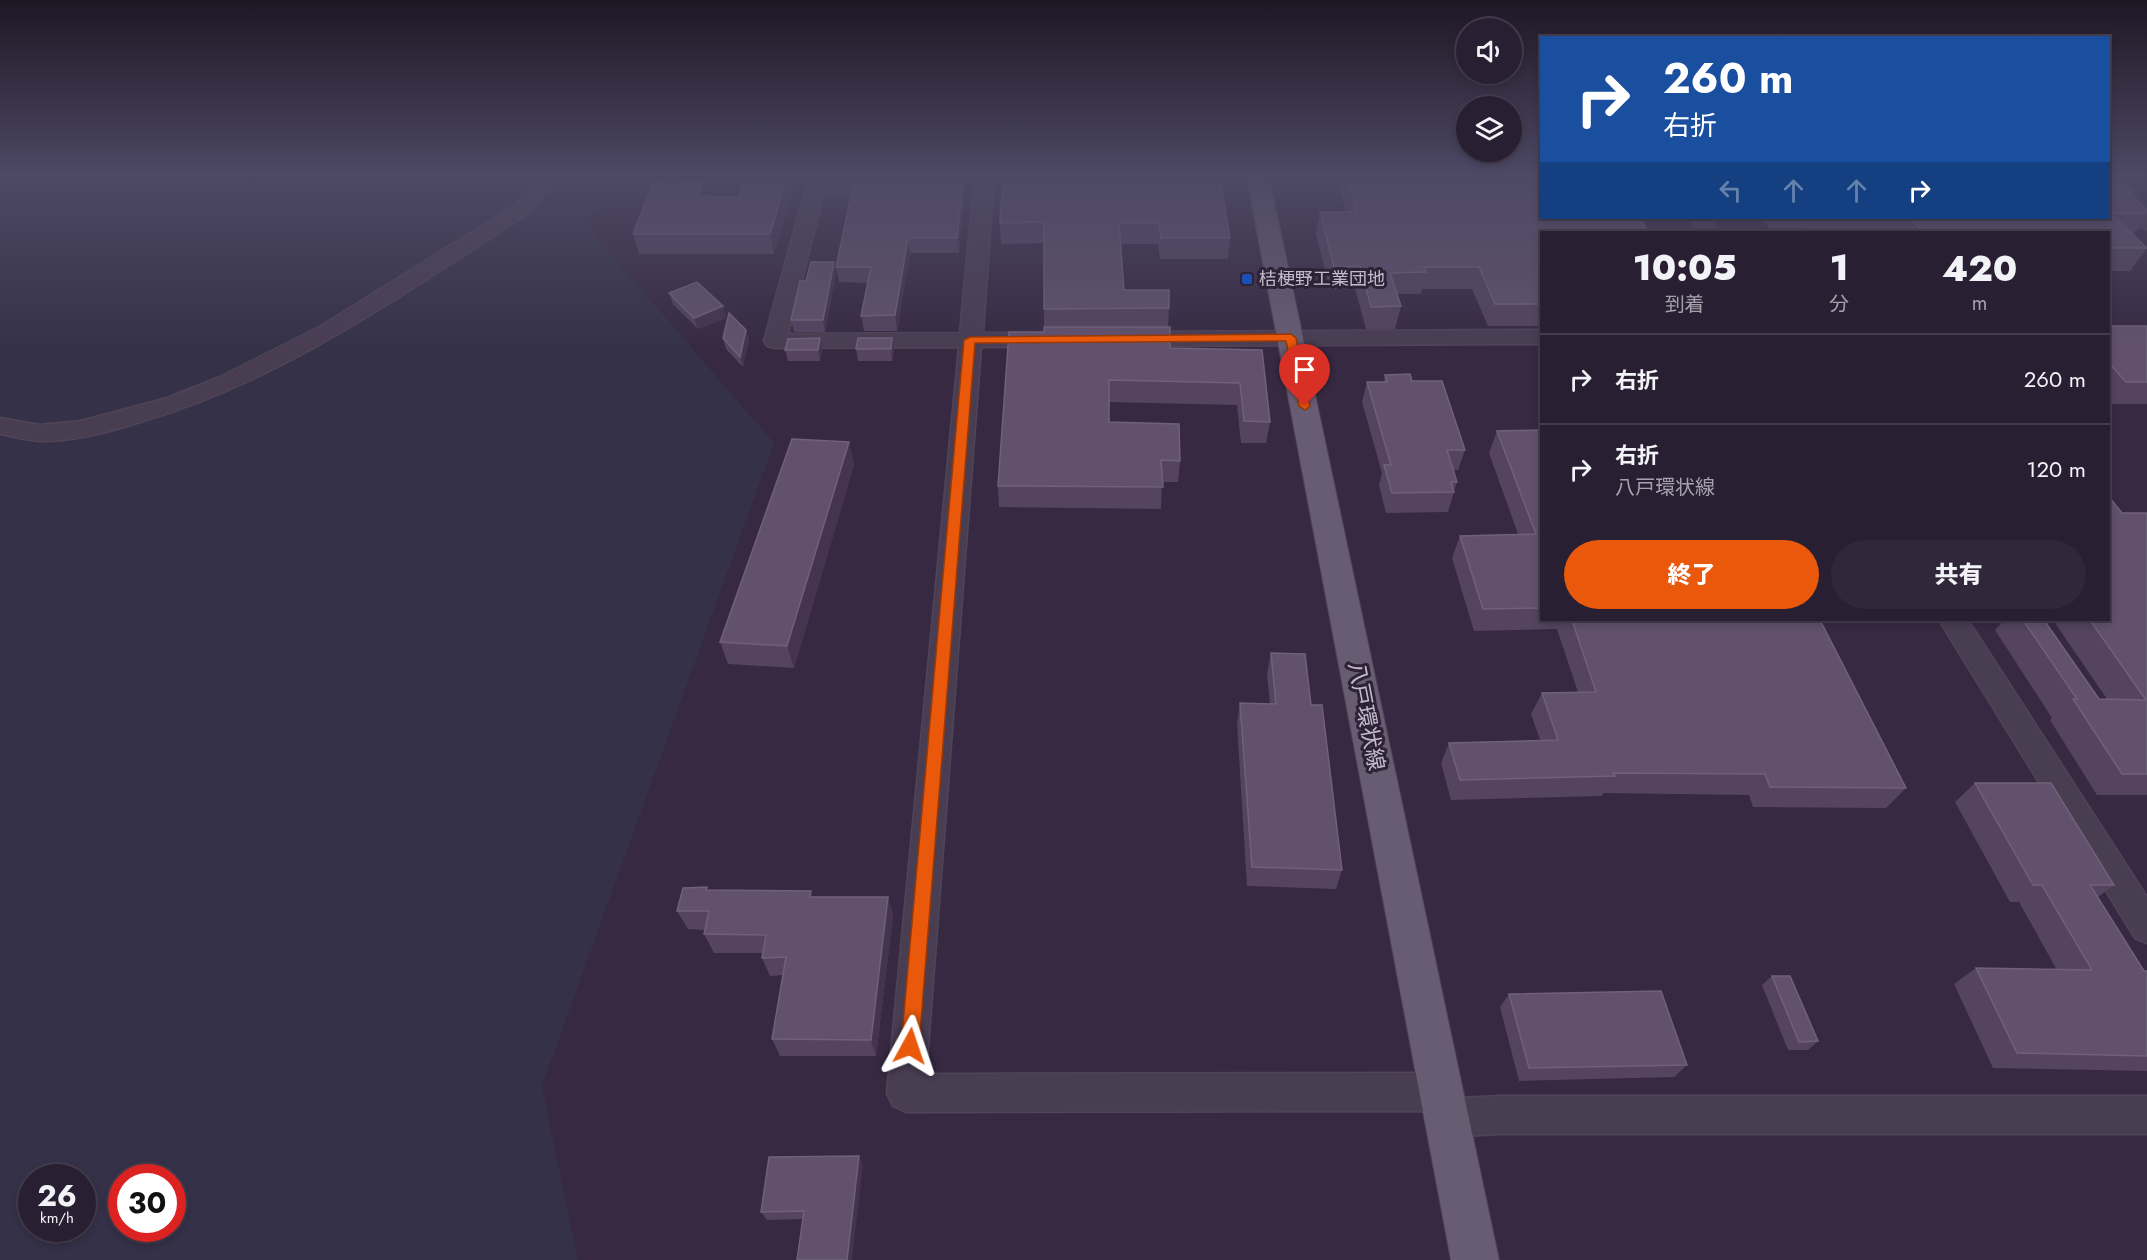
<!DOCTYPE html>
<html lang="ja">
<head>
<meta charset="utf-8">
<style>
  body { margin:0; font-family:Jost,"Noto Sans JP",sans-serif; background:#31273a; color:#f1f3f6; height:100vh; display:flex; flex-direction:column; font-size:22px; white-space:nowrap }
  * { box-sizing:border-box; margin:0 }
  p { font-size:20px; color:#a5a2ac }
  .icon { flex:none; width:33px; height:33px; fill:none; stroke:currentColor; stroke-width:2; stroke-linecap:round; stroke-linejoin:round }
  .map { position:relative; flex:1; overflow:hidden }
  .sheet { position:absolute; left:1540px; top:231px; width:570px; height:390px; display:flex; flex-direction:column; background:#291f32; border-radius:0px; box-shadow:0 3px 9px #0003,0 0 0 2px #453d4d }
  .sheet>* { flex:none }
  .top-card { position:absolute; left:1540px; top:36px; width:570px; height:183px; border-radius:0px; box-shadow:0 3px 9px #0003,0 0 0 2px #453d4d; background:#1a4fa0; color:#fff; overflow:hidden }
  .controls { position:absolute; left:1456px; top:18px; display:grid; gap:12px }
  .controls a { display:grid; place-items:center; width:66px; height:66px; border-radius:50%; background:#291f32; box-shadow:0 3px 9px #0003,0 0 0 2px #453d4d; font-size:30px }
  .speed { position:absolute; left:18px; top:1164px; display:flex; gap:12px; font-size:30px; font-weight:700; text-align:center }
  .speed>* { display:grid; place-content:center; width:78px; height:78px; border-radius:50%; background:#291f32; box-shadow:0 3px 9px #0003,0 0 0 2px #453d4d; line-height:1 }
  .speed small { font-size:15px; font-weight:400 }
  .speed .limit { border:9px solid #d22; background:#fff; color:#111 }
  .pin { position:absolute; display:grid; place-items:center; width:51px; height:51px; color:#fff; margin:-62px -26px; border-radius:50% 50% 50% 0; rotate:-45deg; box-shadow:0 0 6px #0007 }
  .pin .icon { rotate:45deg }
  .me { position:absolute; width:66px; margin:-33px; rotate:5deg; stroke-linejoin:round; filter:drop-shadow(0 0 4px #0008) }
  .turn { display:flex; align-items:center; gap:21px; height:126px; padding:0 24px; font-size:27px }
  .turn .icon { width:78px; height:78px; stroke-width:2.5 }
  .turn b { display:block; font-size:42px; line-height:51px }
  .lanes { display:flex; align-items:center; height:57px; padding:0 24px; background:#0003; justify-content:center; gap:30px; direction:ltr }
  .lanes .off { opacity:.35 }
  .eta { display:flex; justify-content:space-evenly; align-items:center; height:102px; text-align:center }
  .eta b { font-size:36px; font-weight:800; line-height:42px }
  .cta { display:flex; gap:12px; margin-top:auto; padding:12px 24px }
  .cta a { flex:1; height:69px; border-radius:36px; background:#ea580c; color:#fff; font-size:24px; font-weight:800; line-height:69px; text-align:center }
  .cta a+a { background:#31273a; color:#f1f3f6 }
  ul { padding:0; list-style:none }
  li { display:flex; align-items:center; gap:18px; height:90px; padding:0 24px; border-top:2px solid #453d4d }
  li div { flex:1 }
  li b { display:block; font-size:22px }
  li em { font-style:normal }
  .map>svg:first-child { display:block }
  .green { fill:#343148; fill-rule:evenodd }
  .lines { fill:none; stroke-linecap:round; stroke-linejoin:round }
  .minor-casing { stroke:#4f4458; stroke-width:3 }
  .major-casing { stroke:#4f4458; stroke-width:2 }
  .minor { fill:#493d52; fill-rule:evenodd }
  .major { fill:#685c72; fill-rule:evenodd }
  .wall { fill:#544460 }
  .shaded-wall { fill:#44344f }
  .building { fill:#61516c; stroke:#70617b; stroke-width:1.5 }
  .route { fill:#ea580c; stroke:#983908; stroke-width:1.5 }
  .transit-dot { fill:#1a4fb4; stroke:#2e2237; stroke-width:2 }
  .labels { text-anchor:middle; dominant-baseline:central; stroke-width:6; stroke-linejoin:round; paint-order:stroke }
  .far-poi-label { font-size:18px; fill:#c5bbcc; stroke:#2e2237; text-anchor:start }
  .street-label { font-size:22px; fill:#c5bbcc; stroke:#2e2237 }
</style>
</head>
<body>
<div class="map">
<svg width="2147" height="1260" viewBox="0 0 2147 1260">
  <rect width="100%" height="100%" fill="#372942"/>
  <path class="green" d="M0,173H680L581,220L774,443L542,1086L578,1260H0ZM32,1178H82V1228H32ZM122,1178H172V1228H122Z"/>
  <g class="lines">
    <g class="minor-casing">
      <path id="minor" d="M0,173H29L26,177L0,184Z
        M536,173H555L552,185L528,214C405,292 287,378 147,420C115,430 82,440 49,441C32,442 16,437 0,434V418L40,425L81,421L167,398L220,377L321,326L514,206L533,184Z
        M810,173H829L788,334L960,333L975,173H994L983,333H1048L1056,335L1059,340L1056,345L1048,347H981L926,1074L1443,1073L1456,1079L1462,1092L1459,1098L1499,1096H2147V1134H1499L1448,1137L1434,1132L1429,1118L1432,1111L906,1112L893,1106L887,1093L959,347L775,348L767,346L764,341Z
        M2109,175L2116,177L2147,211V229L2140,227L2109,193Z
        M1689,218H1709L1718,232H1698Z
        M1542,330V344L1133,346L1125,344L1122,339L1125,334L1133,332Z
        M1939,620H1968L2147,897V943L2135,938Z"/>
    </g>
    <g class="major-casing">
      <path id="major" d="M1246,173H1268L1499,1260H1451Z"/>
    </g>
    <use href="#minor" class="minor"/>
    <use href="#major" class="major"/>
  </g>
  <path class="wall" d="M827,173H951L949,184L964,200L959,253H910L897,331H864L861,316L868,283L839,282L836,267L850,197H827L825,182Z
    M1003,173H1225L1223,188H1222L1230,238L1228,259H1160L1158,244H1121L1124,290L1169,308L1168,327L1170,348L1262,350L1270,422L1266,443H1241L1237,405L1109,402V422L1180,461L1178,482H1162L1161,509L999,507L998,486L1044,332V243L1001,244L1000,223Z
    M1335,173H1542V326H1488L1472,289H1422L1421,294H1397L1401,306L1395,329H1366L1355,288L1330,289L1316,234L1320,212H1346Z
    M2109,173L2136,192L2133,196L2147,210V217L2133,235L2147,248L2130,271H2109V232H1806L1802,228H1769L1762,218H2109Z
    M798,174L774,254H639L633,234L703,182L707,196L738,197Z
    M836,273L825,332H794L791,320L806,281Z
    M669,293L726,318L698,329L673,304Z
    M2109,326H2147V404H2109Z
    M746,330L749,340L743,367L726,349L723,338Z
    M820,338L822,350L820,361H788L785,350Z
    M856,349L894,350L892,361H858Z
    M1385,375L1412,381L1465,450L1458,470H1453L1457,482L1454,490V492L1448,512L1386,513L1379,485L1382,473L1362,402L1367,382H1384Z
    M1542,430V620H1820L1906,788L1886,808L1753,807L1749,795L1603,793L1602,796L1451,800L1441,763L1449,743L1540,740L1531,714L1542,693L1578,692L1557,629L1474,631L1452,558L1460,536L1518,534L1489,453L1497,431Z
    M849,442L854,465L794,668L728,664L720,642Z
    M2122,513H2147V795H2097L2050,720L2052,718L1995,630L2004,620H2044L2099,699H2107L2053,620H2109Z
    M1271,653L1311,705L1342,870L1336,889L1247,886L1237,724L1240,703L1270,704L1267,674Z
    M1975,783L2114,885L2098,897L2144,971H2147V1071L1993,1068L1954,984L1976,968L2057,970L2019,902H2010L1955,802Z
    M708,890L813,897H888L893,916L876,1056H780L772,1039L783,975L770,976L762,958V953H714L704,934L705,930L688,929L677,911Z
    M1772,976L1818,1041L1808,1050H1788L1762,985Z
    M1509,994L1687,1065L1674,1077L1519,1081L1500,1007Z
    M863,1165L803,1219L767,1220L761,1212Z"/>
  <path class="shaded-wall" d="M789,173H798V174L774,254L770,234Z
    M948,173H951L947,200L946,184Z
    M703,182L709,202L699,196Z
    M963,184L964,200L959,253L957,238Z
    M908,238L910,253L897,331L895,315Z
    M834,262L836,273L825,332L823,320Z
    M723,306L726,318L698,329L694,318Z
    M746,330L749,340L743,367L740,357Z
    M820,338L822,350L820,361L818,350Z
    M892,338L894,350L892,361L891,349Z
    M849,442L854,465L794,668L787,646Z
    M888,897L893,916L876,1056L871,1040Z
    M859,1156L863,1165L852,1260H847Z"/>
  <path class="building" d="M746,173H789L770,234H633L653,183L703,182L699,196L738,197Z
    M827,173H948L946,184H963L957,238H908L895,315L861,316L871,267H836L854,182H825Z
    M1003,173H1219L1230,238H1161L1159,223H1119L1124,290H1169V308L1044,309V222L1000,223Z
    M1345,173H1542V218H1640L1648,232H1542V304H1495L1479,267H1424L1426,272L1390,273L1401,306L1371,307L1360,266L1334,267L1320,212H1357Z
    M2109,173H2116L2136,192H2128L2147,210V213H2110L2147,248H2109V232H1923L1911,218H2109Z
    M811,262H834L823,320H791L800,281H806Z
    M697,282L723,306L694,318L669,293Z
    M729,313L746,330L740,357L723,338Z
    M2109,326H2147V382H2126L2109,363Z
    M1044,327H1170V348L1262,350L1270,422L1244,421L1240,383L1109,380V422L1179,424L1180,461L1161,460L1163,487L998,486L1009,332H1044Z
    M820,338L818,350H785L788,339Z
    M858,338H892L891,349H856Z
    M1410,374L1412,381H1442L1465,450H1447L1457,482H1451L1454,492L1392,493L1384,465H1391L1367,382H1387L1385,375Z
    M1542,430V608L1483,609L1460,536L1536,534L1497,431Z
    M792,439L849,442L787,646L720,642Z
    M2109,497L2122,513H2147V774H2122L2073,699H2077L2023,620H2044L2099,699L2146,700L2090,620H2109Z
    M1572,620H1820L1906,788L1770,787L1765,774L1613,773L1615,776L1460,780L1449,743L1558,740L1542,693L1596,692Z
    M1271,653L1305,654L1311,705H1322L1342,870L1252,867L1240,703L1276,704Z
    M1975,783H2051L2114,885H2090L2144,971H2147V1056L2017,1053L1976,968L2092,970L2042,885H2033Z
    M707,887L706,890L811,891L810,897H888L871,1040L772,1039L786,957L762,958L766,935L704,934L709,911H677L683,888Z
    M1772,976H1790L1818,1041L1799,1042Z
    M1661,991L1687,1065L1529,1068L1509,994Z
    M859,1156L847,1260H797L804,1211L761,1212L769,1157Z"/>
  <linearGradient id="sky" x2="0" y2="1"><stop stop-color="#1e1724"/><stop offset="0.5" stop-color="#4d4965"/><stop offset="1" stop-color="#4d4965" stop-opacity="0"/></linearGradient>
  <rect width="2147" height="349" fill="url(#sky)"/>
  <path class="route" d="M1291,334L1296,338L1310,406L1305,410L1299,406L1286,341L975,343L919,1046L916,1052L910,1054L904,1052L901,1046L964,340L970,337Z"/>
  <rect class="transit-dot" x="1241" y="273" width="12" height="12" rx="3"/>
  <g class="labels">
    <g class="far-poi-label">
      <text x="1259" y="279">桔梗野工業団地</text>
    </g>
    <g class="street-label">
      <text transform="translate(1367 716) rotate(79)">八戸環状線</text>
    </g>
  </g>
</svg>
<div class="controls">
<a><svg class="icon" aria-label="sound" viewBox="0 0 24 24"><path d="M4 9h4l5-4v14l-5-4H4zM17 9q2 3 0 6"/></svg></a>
<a><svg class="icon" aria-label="layers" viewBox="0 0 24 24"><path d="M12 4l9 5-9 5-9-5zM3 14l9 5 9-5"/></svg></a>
</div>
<div class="speed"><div>26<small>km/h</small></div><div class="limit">30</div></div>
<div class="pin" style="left:1305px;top:406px;background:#d93025"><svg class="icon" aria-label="arrive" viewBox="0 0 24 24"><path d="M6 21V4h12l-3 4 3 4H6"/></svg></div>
<svg class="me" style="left:910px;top:1046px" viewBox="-20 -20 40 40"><path d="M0-17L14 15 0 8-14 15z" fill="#ea580c" stroke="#fff" stroke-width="4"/></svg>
<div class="top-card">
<div class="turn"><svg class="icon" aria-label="right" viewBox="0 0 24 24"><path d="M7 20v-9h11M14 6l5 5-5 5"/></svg><div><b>260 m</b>右折</div></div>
<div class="lanes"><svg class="icon off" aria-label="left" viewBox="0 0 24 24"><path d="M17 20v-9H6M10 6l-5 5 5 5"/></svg><svg class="icon off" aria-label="ahead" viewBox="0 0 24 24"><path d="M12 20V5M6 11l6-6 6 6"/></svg><svg class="icon off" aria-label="ahead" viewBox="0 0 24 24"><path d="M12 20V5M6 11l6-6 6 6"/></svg><svg class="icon" aria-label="right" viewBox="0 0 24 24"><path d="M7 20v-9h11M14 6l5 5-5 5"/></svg></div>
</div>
<section class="sheet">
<div class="eta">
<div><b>10:05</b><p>到着</p></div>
<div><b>1</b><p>分</p></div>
<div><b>420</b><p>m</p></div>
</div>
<ul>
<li><svg class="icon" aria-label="right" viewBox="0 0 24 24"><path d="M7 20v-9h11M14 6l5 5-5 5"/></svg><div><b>右折</b></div><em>260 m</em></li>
<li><svg class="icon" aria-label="right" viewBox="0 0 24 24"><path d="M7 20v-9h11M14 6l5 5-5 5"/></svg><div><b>右折</b><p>八戸環状線</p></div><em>120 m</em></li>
</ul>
<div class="cta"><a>終了</a><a>共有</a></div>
</section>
</div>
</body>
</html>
